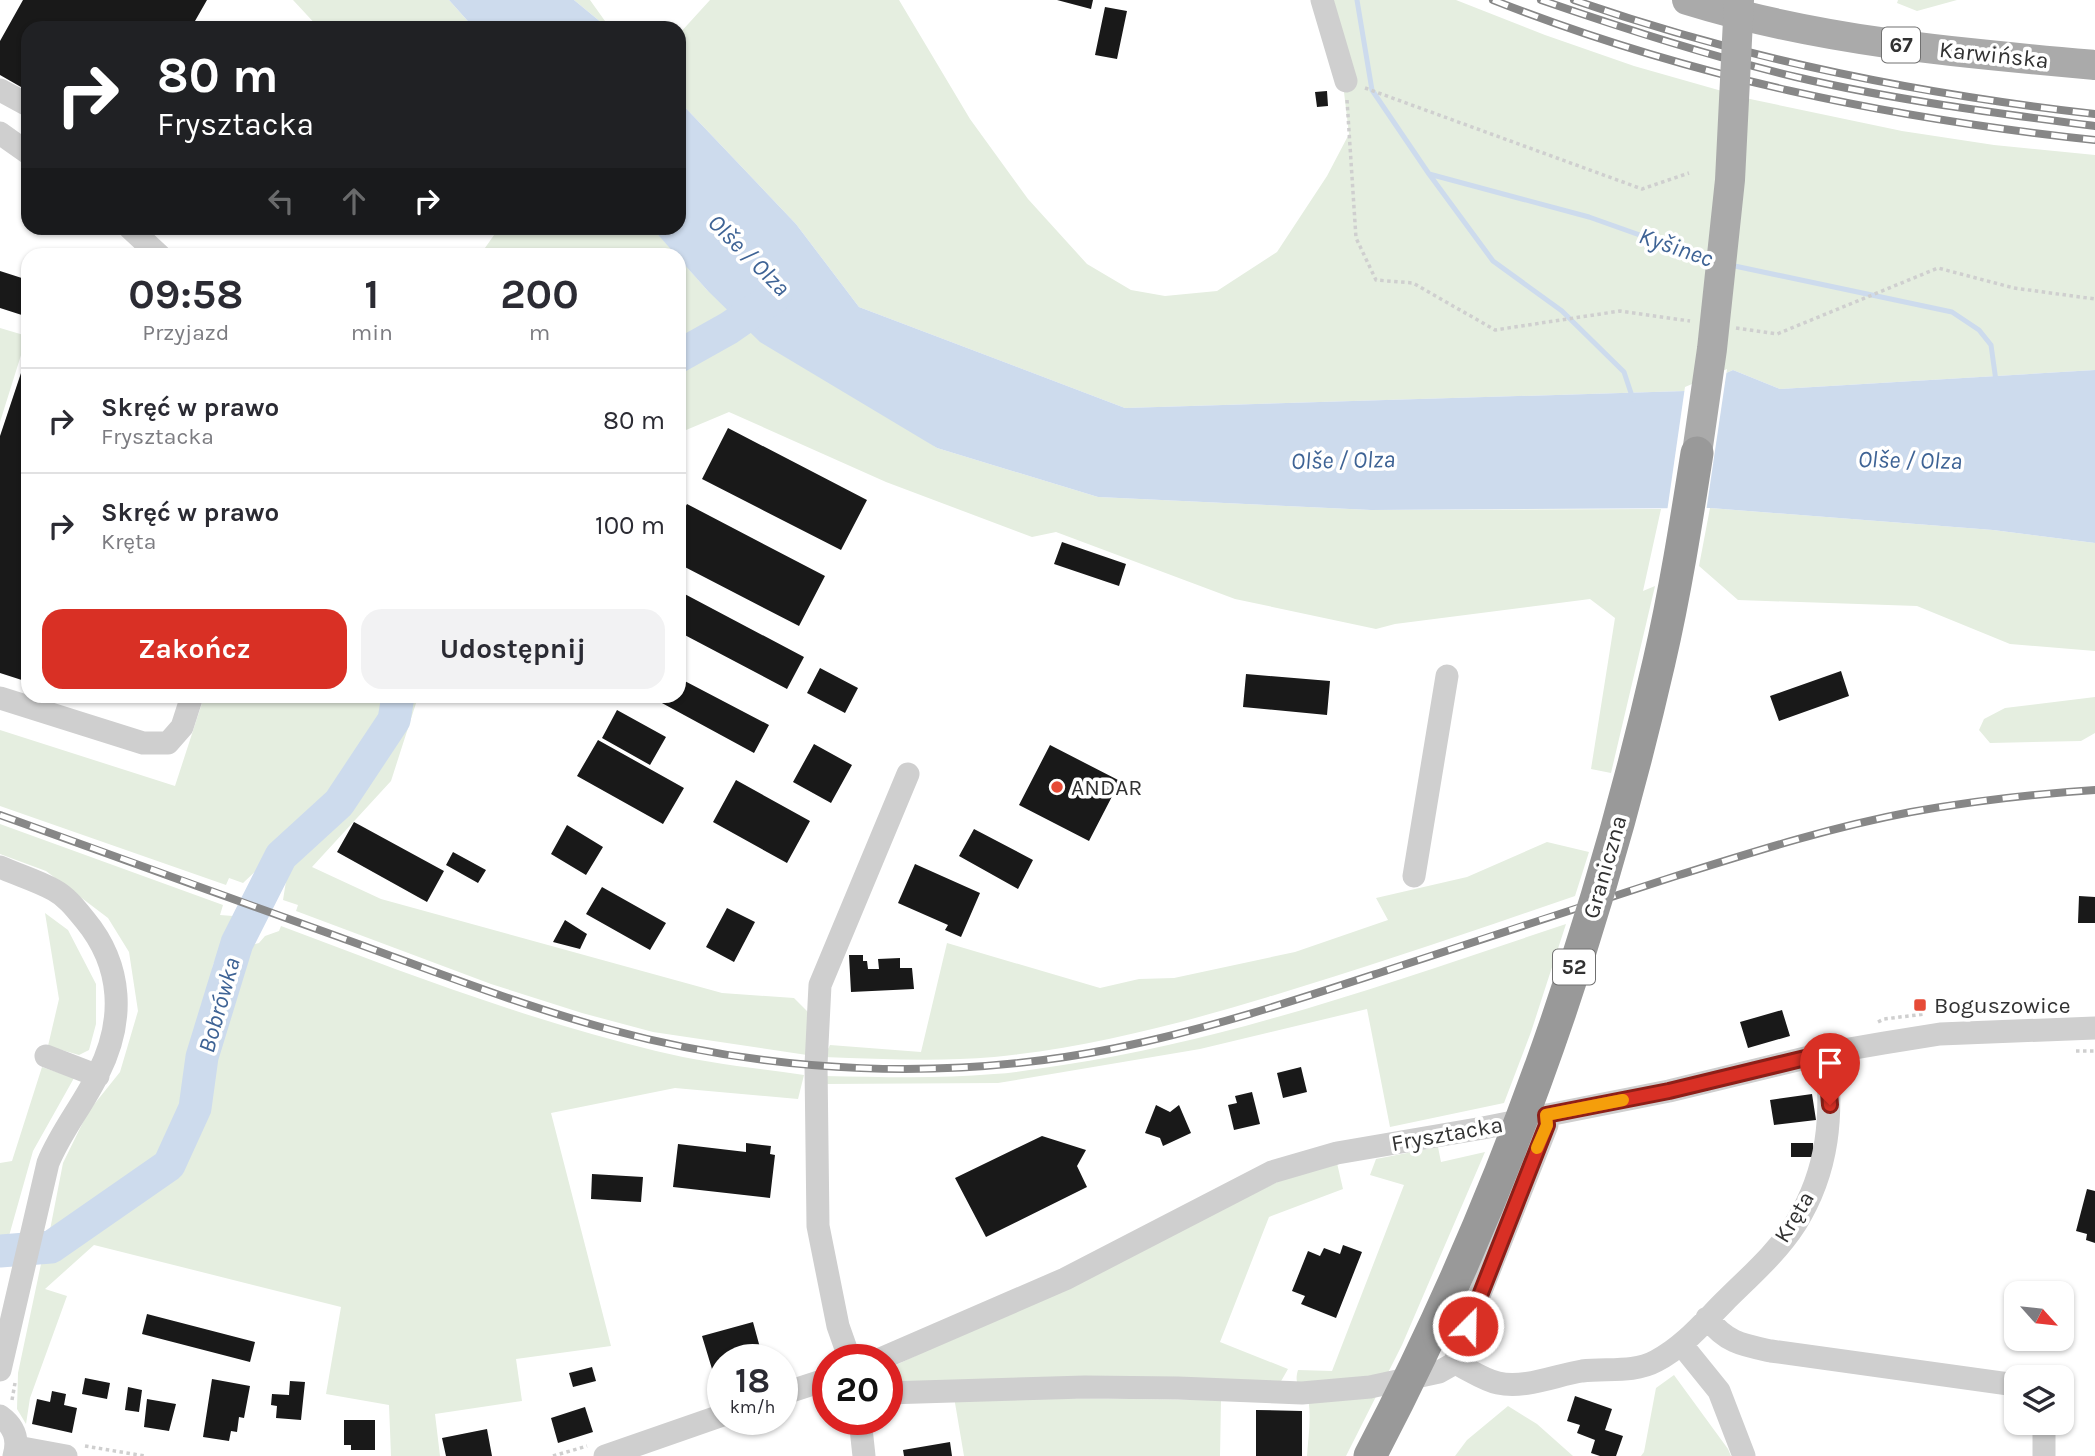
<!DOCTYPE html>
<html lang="pl">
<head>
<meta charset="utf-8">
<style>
  body { margin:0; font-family:Karla,sans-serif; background:#f2f2f3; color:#2b2b33; height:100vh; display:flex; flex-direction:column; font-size:26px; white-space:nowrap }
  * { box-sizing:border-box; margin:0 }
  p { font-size:23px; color:#7c7c81 }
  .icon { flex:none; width:38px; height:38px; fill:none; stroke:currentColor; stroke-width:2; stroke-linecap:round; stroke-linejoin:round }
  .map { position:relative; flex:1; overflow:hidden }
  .panel { position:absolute; left:21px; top:248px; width:665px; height:455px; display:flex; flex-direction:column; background:#fff; border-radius:21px; box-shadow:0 2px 5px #0004 }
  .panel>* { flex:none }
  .banner { position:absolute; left:21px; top:21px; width:665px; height:214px; border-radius:21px; box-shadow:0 2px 5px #0004; background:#202124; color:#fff; overflow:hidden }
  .needle { width:46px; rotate:117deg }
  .fabs { position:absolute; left:2004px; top:1281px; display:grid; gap:14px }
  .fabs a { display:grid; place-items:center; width:70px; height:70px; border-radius:14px; background:#fff; box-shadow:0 2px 5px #0004; font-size:35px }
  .speed { position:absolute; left:707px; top:1344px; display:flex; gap:14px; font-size:35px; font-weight:700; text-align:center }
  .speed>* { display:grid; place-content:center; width:91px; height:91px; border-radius:50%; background:#fff; box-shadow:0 2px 5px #0004; line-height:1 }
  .speed small { font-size:18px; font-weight:400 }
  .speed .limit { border:10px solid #d22; background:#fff; color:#111 }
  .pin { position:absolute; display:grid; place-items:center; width:60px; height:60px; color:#fff; margin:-72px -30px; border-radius:50% 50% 50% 0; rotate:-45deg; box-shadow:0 0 7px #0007 }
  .pin .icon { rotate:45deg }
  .me { position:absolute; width:77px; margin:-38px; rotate:23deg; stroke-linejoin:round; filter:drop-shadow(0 0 5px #0008) }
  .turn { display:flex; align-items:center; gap:24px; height:147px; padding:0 21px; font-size:32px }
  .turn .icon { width:91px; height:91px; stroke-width:2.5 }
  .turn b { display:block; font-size:49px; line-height:60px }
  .lanes { display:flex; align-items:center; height:66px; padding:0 21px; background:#0003; justify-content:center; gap:35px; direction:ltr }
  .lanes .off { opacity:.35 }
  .eta { display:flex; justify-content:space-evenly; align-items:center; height:119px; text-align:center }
  .eta b { font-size:42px; font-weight:700; line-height:49px }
  .cta { display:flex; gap:14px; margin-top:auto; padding:14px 21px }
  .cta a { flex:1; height:80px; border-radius:21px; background:#d93025; color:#fff; font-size:28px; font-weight:700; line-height:80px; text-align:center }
  .cta a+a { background:#f2f2f3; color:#2b2b33 }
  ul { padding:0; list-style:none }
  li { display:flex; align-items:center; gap:21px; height:105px; padding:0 21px; border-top:2px solid #e1e1e2 }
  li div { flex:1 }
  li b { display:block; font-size:26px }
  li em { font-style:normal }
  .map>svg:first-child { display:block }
  .green { fill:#e5eee0 }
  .water { fill:#cddbed }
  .pier { fill:#fff }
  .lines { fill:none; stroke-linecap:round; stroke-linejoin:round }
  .stream { stroke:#cddbed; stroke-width:5 }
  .river { stroke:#cddbed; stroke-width:33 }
  .building { fill:#191919 }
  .path { stroke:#cfcfcf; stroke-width:3.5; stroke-dasharray:3.5 3.5; stroke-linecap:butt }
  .minor { stroke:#cfcfcf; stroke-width:23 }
  .major { stroke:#aaa; stroke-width:30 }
  .rail-casing { stroke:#878787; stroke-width:8 }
  .rail { stroke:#fff; stroke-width:5; stroke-dasharray:16; stroke-linecap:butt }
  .major-bridge { stroke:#aaa; stroke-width:30 }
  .highway-bridge { stroke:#999; stroke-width:33 }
  .route-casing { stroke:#8d1f18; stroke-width:18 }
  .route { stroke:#d93025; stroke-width:12 }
  .slow { stroke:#f59e0b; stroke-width:12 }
  .poi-dot { fill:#e64a36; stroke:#fff; stroke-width:2.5 }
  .labels { text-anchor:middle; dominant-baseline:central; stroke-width:7; stroke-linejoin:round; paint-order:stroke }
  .shield { fill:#fff; stroke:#707070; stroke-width:2 }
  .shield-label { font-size:21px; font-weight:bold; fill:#323232 }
  .street-label { font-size:23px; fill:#323232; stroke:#fff }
  .poi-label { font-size:23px; fill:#323232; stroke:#fff; text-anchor:start }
  .water-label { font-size:24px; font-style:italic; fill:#3e6395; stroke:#fff }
</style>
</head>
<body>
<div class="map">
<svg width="2095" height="1456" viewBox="0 0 2095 1456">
  <rect width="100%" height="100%" fill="#fff"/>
  <path class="green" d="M293,0H449L474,28H319Z
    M574,0H590L610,28H608Z
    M710,0H899L970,119L1028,199L1087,264L1131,290L1165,296L1217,291L1277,252L1327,176L1349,134L1333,0H1456L1545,35L1634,66L1750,99L1902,131L1994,145L2095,155V370L1780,389L1733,370L1685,391L1125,408L859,307L796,224L679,101V34Z
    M1898,0H1957L1917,11L1897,3Z
    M499,228H652L677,255H480Z
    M679,258L707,290L937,448L1098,497L1371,510L1661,509L1643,591L1655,586L1611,773L1591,769L1615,618L1590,599L1395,624L1376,629L1235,599L1056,532L1032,537L886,482L729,412L679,433Z
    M0,328L27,336L0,422Z
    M1710,508L1993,530L2095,543V651L2010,644L1917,606L1738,600L1699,566Z
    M204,697H418L391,781L312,867L381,899L722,993L794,998L808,1012L807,1055L653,1032L582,1013L491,984L296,911L298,905L283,900L287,875L262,865L243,883L229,878L226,885L0,806V730L175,786Z
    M2095,697V733L2081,741L1990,743L1979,730L1984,719L2005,708Z
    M0,824L223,905L220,915L233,916L213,965L192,1061L167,1145L127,1182L49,1235L63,1163L88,1112L120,1072L138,1011L129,952L108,918L46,871L0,854Z
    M1547,842L1589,852L1575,896C1473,931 1371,966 1268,997C1179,1024 1087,1048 994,1057C938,1062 880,1059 824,1057L830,1045L921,1052L947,943L1100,988L1139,979L1174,978L1295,952L1388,920L1376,898L1467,877Z
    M45,913L68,930L96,984V1024L89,1050L79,1055L48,1046L59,999Z
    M1566,924L1531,1032L1504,1103L1390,1127L1367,1009L1200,1049L998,1083L825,1084V1076C882,1077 938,1079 994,1074C1017,1073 1040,1068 1063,1065C1235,1039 1401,979 1566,924Z
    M281,926C405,973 528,1020 656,1051C705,1063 755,1068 804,1075L798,1099L675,1088L551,1113L611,1346L516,1359L522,1401L435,1414L440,1456H391L389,1405L326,1394L341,1307L94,1245L45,1289L67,1296L30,1398L26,1424L17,1409L18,1373L41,1264L175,1175L198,1134L210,1061L240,955L248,946L259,943L265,936L279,931Z
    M42,1067L74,1078L33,1151L7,1243L0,1242V1163L12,1161Z
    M1438,1147L1441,1162L1485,1152L1402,1345L1346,1456H1307C1308,1440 1311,1421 1309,1405C1307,1389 1292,1390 1298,1370L1332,1371L1404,1185L1370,1175L1376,1159Z
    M1337,1163L1343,1189L1269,1217L1220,1342L1288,1369L1280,1383L887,1388V1370L896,1365L1171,1235L1287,1177Z
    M1674,1375L1728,1449L1731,1456H1641L1644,1452L1656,1388Z
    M954,1397L1221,1400L1220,1456H964Z
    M1508,1406L1537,1424L1573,1456H1455L1467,1440Z"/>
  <path class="water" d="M449,0H574L608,28H474Z
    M679,101L796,224L859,307L1125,408L1685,391L1733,370L1780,389L2095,370V543L1993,530L1710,508L1371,510L1098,497L937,448L760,342L707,290L652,228H679Z"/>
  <path class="pier" d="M1727,369L1706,512H1667L1685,387Z"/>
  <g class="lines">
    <path class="stream" d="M1357,0L1372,90L1429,174L1589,217L1713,261
      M1429,174L1493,261L1562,311L1624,372L1633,399
      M1730,265L1952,312L1979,330L1991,345L1996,381"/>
    <path class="river" d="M679,356L729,328L775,296
      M0,1251L51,1247L169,1165L195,1108L202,1057L237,943L281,856L339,803L394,720L398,696"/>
  </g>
  <path class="building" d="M23,0H207L191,28H28V91L0,75V41Z
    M1057,0H1093L1091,9Z
    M1105,7L1127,11L1117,59L1095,55Z
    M1327,91L1328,106L1317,107L1315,92Z
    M0,271L28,280V317L0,308Z
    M28,352V682L0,673V436Z
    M728,428L867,500L841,550L702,479Z
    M687,504L825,576L799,626L679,564V518Z
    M1062,542L1126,564L1119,586L1054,564Z
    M679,591L804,657L787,689L679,632Z
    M820,668L858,688L845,713L807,693Z
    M1841,671L1849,696L1779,721L1770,696Z
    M1246,674L1330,681L1327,715L1243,707Z
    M679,678L769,725L754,753L649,696H679Z
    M617,710L666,737L650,765L602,738Z
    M598,740L684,788L663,824L577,776Z
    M814,744L852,765L831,803L793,782Z
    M1050,745L1120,781L1089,841L1019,805Z
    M736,780L810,821L787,863L713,822Z
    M354,822L444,871L427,902L337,852Z
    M567,825L603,847L586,875L551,854Z
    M974,829L1033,860L1018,889L959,856Z
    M453,852L486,870L478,883L446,865Z
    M915,864L980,893L961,937L945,930L948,925L898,903Z
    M602,887L666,923L650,950L586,914Z
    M2079,896L2095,897V923H2078Z
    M727,908L755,922L734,962L706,947Z
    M565,920L587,934L580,949L553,942Z
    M849,955H863V961H867L868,969H879L878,959L900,958V968H912L914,989L851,992Z
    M1782,1010L1790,1036L1748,1048L1740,1022Z
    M1301,1067L1307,1092L1283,1098L1277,1073Z
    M1252,1092L1260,1124L1234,1130L1228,1105L1237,1103L1235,1096Z
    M1812,1094L1816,1120L1774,1125L1770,1100Z
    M1156,1105L1170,1112L1179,1105L1191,1133L1163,1146L1160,1138L1145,1133Z
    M1042,1136L1086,1150L1077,1166L1087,1187L986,1237L955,1178Z
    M746,1143L771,1146L770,1154L775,1155L770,1198L673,1187L678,1144L746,1152Z
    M1791,1143H1813L1814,1157H1791Z
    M592,1174L643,1177L641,1202L591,1199Z
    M2087,1189L2095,1191V1243L2086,1240L2087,1234L2076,1231Z
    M1343,1245L1362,1252L1336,1318L1301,1304L1305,1296L1292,1291L1308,1251L1320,1256L1324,1248L1340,1254Z
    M147,1314L255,1342L250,1362L142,1334Z
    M753,1322L762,1355L745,1360H723V1366L712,1369L702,1336Z
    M592,1367L596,1381L573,1387L569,1373Z
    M85,1378L110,1383L107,1399L82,1394Z
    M212,1379L250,1386L244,1418L239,1417L237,1432L231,1431L229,1441L203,1437Z
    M290,1381L305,1382L301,1420L276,1418L277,1406L271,1405L272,1394L289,1395Z
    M128,1387L142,1390L139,1412L125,1410Z
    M52,1391L66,1394L64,1405L77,1408L72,1433L32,1424L37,1399L50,1402Z
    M1575,1396L1612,1409L1605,1430L1623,1436L1616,1456H1600L1591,1453L1595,1440L1577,1433L1580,1425L1567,1421Z
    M147,1399L176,1404L169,1431L144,1427Z
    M585,1407L593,1432L558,1443L551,1418Z
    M1256,1410L1302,1411V1456H1256Z
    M344,1420H375V1450H351V1445H344Z
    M487,1429L492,1456H446L442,1438Z
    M950,1442L952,1456H904L903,1450Z"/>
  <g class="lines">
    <path class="path" d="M1365,88L1642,189L1689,173
      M1347,100L1356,238L1376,280L1413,283L1495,330L1620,311L1690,321
      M1736,328L1777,334L1938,268L2014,288L2095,299
      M1878,1022L1884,1019L1925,1014
      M2076,1051H2095
      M12,1400L15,1383
      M85,1446L145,1456
      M553,1456L587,1446"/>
    <path class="minor" d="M1322,0L1346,81
      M0,90L28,105
      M0,133L28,153
      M130,228L160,256
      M0,698L143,743H168L182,727L192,696
      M0,867C18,875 38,881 54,890C67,897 76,909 85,920C123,966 125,1021 98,1074C83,1105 61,1131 48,1163L0,1370
      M1414,876L1447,676
      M46,1056L98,1076
      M1707,1318C1727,1343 1742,1345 1771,1351L2016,1385
      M1681,1344L1719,1391L1744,1456
      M850,1360L838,1326L818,1226L816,1065L820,985L908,774
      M878,1360L1065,1279L1272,1172L1337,1153L1483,1128L1669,1091L1826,1053L1884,1043L1940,1034L2095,1028
      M1455,1363C1468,1369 1484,1380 1498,1383C1525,1389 1556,1375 1582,1371C1607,1368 1634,1373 1656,1361C1683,1347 1703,1323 1724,1302C1749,1277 1777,1253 1796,1223C1829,1170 1833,1114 1826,1053
      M887,1393L1085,1387L1178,1388L1302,1393L1370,1387L1439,1372L1455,1363L1459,1346L1547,1125L1546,1115
      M782,1394L828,1379
      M0,1416C14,1426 19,1439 14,1456
      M860,1419L864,1456
      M17,1447L66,1456
      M605,1456L723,1415
      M2044,1456V1423"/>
    <path class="major" d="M1687,0C1819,41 1958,53 2095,65"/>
    <g class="rail-casing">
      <path id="rail" d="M1493,0C1689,77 1887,118 2095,140
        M1541,0C1625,29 1709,56 1796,77C1894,100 1995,113 2095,126
        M1574,0C1743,59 1917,94 2095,114
        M0,815C113,855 226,896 339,937C428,969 516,1004 608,1029C773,1074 948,1082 1116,1048C1209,1029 1299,999 1388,970C1485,938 1582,906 1679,875C1756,851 1832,827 1911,812C1972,801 2033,794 2095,790"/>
    </g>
    <use href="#rail" class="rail"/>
    <path class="major-bridge" d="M1697,453L1712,349L1730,180L1739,0"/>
    <path class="highway-bridge" d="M1370,1456C1501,1207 1596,936 1659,662C1675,593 1686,523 1697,453"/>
  </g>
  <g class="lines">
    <g class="route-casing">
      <path id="route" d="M1468,1326L1547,1125L1546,1115L1669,1091L1826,1053L1830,1105"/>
    </g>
    <use href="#route" class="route"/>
    <path class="slow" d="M1537,1148L1547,1125L1546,1115L1623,1100"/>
  </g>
  <g class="poi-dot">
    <circle cx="1057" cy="787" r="7"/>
    <rect x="1913" y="998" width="14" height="14" rx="3.5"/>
  </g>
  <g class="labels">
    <g class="shield">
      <rect x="1882" y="27.5" width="38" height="35" rx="5"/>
      <rect x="1553" y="949.5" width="42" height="35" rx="5"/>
    </g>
    <g class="shield-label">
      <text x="1901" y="45">67</text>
      <text x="1574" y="967">52</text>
    </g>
    <g class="street-label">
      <text transform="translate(1994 55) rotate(6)">Karwińska</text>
      <text transform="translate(1605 867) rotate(-74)">Graniczna</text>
      <text transform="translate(1447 1134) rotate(-10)">Frysztacka</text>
      <text transform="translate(1794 1217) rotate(-59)">Kręta</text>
    </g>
    <g class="poi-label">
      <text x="1071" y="787">ANDAR</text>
      <text x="1934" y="1005">Boguszowice</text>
    </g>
    <g class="water-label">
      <text transform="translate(1676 247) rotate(19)">Kyšinec</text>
      <text transform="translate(749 255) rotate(45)">Olše / Olza</text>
      <text transform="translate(1343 460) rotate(-1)">Olše / Olza</text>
      <text transform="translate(1910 460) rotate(1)">Olše / Olza</text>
      <text transform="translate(219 1005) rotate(-74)">Bobrówka</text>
    </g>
  </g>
</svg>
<div class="fabs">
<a><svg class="needle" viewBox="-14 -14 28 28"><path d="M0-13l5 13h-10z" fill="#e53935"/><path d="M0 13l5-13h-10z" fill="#7c7c81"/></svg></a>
<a><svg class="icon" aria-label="layers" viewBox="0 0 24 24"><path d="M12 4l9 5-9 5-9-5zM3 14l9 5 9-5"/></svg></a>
</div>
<div class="speed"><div>18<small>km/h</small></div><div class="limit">20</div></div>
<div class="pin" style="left:1830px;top:1105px;background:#d93025"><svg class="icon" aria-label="arrive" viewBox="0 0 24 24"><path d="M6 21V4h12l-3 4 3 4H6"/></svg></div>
<svg class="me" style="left:1468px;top:1326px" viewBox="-20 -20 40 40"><circle r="17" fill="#d93025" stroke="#fff" stroke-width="3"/><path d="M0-11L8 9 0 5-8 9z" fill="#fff"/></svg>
<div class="banner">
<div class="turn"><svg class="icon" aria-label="right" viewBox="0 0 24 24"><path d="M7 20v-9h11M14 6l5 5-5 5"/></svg><div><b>80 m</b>Frysztacka</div></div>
<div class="lanes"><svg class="icon off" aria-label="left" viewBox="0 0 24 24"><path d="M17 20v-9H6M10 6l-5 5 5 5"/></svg><svg class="icon off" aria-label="ahead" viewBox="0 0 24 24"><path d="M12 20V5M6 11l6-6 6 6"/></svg><svg class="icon" aria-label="right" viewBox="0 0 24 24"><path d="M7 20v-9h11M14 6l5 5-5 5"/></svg></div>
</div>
<section class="panel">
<div class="eta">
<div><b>09:58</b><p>Przyjazd</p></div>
<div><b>1</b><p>min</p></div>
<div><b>200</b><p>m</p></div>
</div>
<ul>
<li><svg class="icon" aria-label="right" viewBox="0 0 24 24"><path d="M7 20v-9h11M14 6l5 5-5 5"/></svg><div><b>Skręć w prawo</b><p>Frysztacka</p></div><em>80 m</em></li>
<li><svg class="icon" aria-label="right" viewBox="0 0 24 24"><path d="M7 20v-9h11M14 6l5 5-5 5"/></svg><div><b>Skręć w prawo</b><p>Kręta</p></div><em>100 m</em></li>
</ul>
<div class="cta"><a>Zakończ</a><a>Udostępnij</a></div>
</section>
</div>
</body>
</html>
